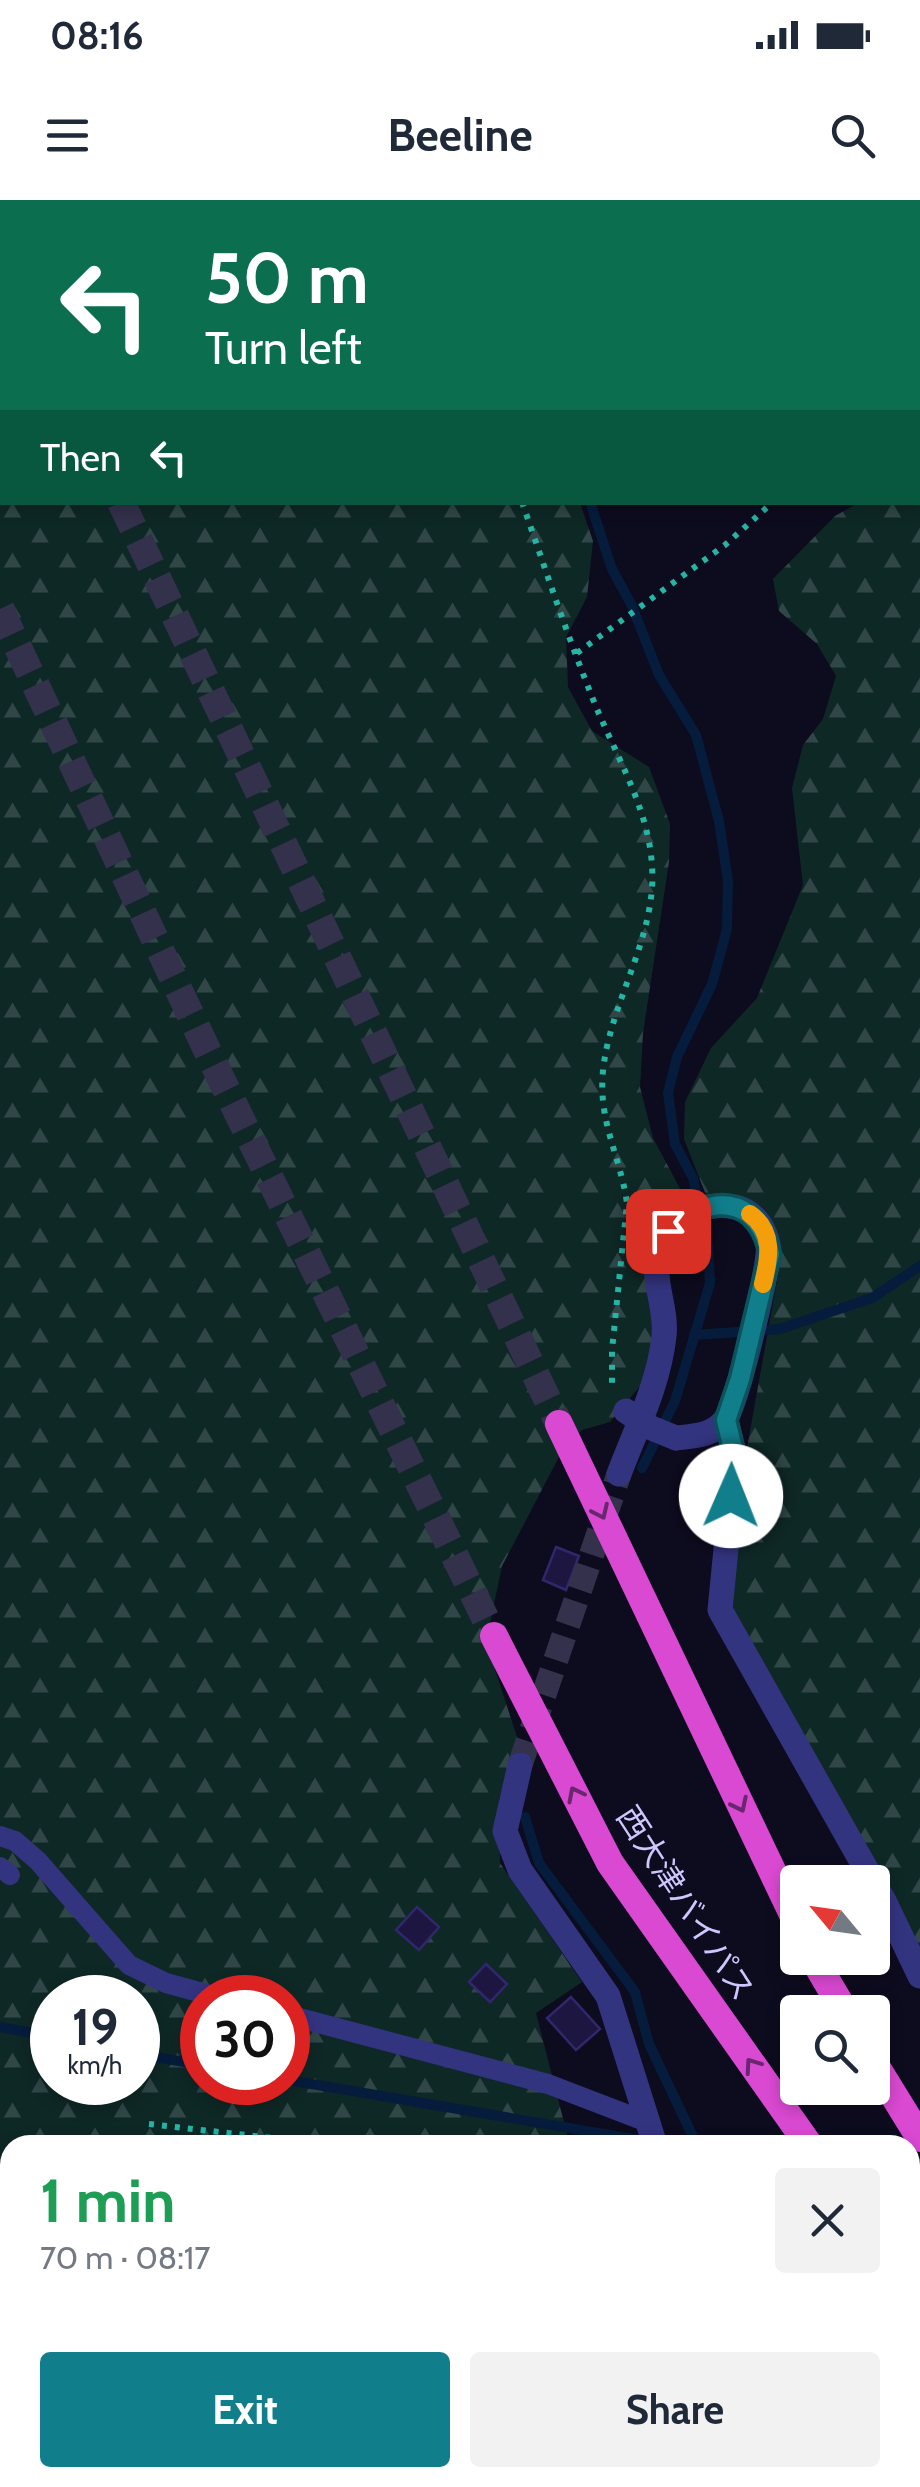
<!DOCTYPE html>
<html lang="en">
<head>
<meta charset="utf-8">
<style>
  body { margin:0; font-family:Cabin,"Noto Sans JP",sans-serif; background:#f2f2f3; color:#1f2937; height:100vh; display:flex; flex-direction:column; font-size:38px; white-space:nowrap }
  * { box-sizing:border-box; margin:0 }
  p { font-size:32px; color:#747a83 }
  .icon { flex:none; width:55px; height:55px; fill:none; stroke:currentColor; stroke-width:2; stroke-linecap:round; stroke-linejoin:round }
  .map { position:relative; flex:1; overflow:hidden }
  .side { position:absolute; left:0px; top:1935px; width:920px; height:352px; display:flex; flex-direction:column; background:#fff; border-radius:30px 30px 0 0; box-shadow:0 5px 15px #0003 }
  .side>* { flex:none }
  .hud { position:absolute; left:0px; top:0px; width:920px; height:305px; box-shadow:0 5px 15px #0003; background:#0b6e4f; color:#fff; overflow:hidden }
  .needle { width:65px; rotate:299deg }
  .controls { position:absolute; left:780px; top:1665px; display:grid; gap:20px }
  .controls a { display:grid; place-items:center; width:110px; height:110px; border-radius:10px; background:#fff; box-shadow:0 5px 15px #0003; font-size:50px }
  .speed { position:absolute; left:30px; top:1775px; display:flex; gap:20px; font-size:50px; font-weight:700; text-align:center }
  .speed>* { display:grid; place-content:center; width:130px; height:130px; border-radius:50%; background:#fff; box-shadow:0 5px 15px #0003; line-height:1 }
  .speed small { font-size:25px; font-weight:400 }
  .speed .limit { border:15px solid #d22; background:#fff; color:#111 }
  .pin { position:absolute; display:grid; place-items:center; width:85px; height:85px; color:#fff; margin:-42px; border-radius:20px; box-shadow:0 5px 15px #0006 }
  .me { position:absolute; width:110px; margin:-55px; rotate:1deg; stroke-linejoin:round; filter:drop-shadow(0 0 8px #0008) }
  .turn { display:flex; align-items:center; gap:35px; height:210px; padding:0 40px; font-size:45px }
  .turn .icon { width:130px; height:130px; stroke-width:2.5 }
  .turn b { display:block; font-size:70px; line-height:85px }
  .then { display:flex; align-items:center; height:95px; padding:0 40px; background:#0003; gap:20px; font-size:38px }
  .round { display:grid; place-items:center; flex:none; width:105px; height:105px; border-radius:10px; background:#f2f2f3 }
  .overview { display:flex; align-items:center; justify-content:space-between; height:170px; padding:0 40px }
  h1 { font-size:60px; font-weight:800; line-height:75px; color:#1e9e55 }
  .cta { display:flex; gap:20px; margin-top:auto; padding:20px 40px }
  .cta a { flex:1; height:115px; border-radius:10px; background:#117e8c; color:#fff; font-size:40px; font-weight:800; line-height:115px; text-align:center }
  .cta a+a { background:#f2f2f3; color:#1f2937 }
  .status { display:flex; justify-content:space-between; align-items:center; height:70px; padding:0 50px; background:#fff; direction:ltr }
  .status svg { height:28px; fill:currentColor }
  header { display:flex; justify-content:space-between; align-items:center; height:130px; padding:0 40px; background:#fff; font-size:45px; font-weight:800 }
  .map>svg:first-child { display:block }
  .forest { fill:url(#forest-firs); fill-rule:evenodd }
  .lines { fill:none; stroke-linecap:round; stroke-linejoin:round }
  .stream { stroke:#061c3c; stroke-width:10 }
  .river { stroke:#061c3c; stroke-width:62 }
  .building { fill:#1c1640; stroke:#31276d; stroke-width:2.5 }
  .minor-tunnel { stroke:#33314b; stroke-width:25; stroke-dasharray:25 12; stroke-linecap:butt }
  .trunk-tunnel { stroke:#33314b; stroke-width:28; stroke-dasharray:28 14; stroke-linecap:butt }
  .path { stroke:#26b4a5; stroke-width:6; stroke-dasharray:5 8; stroke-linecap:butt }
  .service { stroke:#333480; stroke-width:20 }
  .minor { stroke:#333480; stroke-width:25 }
  .trunk { stroke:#da49d2; stroke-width:28 }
  .minor-bridge { stroke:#333480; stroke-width:25 }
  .oneway { stroke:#69276f }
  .route-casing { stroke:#0b525b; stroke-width:25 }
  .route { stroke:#117e8c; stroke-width:18 }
  .slow { stroke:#f59e0b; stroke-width:18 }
  .labels { text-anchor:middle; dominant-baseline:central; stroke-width:10; stroke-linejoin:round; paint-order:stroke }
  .street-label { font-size:32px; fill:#ccc8ff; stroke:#0d0b1e }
</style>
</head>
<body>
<div class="status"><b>08:16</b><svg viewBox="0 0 49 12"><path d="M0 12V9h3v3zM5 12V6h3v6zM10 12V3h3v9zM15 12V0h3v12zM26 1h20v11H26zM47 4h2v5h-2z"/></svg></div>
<header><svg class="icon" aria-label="menu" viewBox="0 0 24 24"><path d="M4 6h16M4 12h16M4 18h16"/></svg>Beeline<svg class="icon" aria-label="search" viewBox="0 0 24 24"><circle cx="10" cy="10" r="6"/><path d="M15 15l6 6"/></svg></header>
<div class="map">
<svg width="920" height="2287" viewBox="0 0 920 2287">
  <defs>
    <pattern id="forest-firs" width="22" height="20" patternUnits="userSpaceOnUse" patternTransform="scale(2.5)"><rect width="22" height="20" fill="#0e2826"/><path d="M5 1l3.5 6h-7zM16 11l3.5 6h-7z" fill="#304647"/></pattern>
  </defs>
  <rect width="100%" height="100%" fill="#0d0b1e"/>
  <path class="forest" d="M0,0H920L918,93V2H2V302L580,303L593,341L587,397L566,437L568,487L592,531L649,567L670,624L669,662L643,833L640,887L653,938L684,996L653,1073L652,1172L610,1222L582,1230L561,1253L502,1366L486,1442L518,1540L499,1599L500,1663L582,1782L536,1813L568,1938L589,1945H10V2278H675L671,2280V2287H0ZM52,1798H138V1882H52ZM202,1798H288V1882H202Z
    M920,267V1760L734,1421L730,1382L738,1298L782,1053C766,998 761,998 706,995L684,939L685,902L711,848L757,798L803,685L792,588L803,545L823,519L836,476L817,444L779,411L773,379L835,316L858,303L918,302Z"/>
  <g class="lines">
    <path class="stream" d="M469,0L470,2
      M590,302L612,369L632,406L659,475L696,535L719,621L728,681L727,729L712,784L677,857L668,893L675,944L693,978L708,1044L710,1083L675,1201L642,1268
      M694,1135L780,1129L872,1098L920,1066
      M525,1617L539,1663L635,1792L649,1844L697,1945
      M0,1827L52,1837
      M138,1854L202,1865
      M288,1880L669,1945"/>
    <path class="river" d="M881,2278L887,2287"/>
  </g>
  <path class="building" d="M556,1347L579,1356L566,1390L543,1380Z
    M417,1707L439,1727L419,1750L396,1730Z
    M486,1764L507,1784L490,1802L469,1782Z
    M571,1797L600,1829L576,1850L547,1818Z"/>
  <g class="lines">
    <path class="minor-tunnel" d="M520,1565L619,1274"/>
    <path class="trunk-tunnel" d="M0,48L2,53
      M121,302L559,1224
      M0,409L207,850L494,1436"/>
    <path class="path" d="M361,0L362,2
      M522,302C546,371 569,441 597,509C618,559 649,611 652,666C657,737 610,801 603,871C598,922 620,955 627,1003L612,1150V1186
      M577,453L725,345L773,302
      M149,1924L334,1945
      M615,2278L618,2287"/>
    <path class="service" d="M0,1636L15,1641L38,1661L129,1765L166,1783L221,1798
      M0,1667L10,1675
      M288,1815L548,1884L647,1922"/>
    <path class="minor" d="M726,1220L735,1257L720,1410L884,1701L920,1776
      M619,1274C636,1229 659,1184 664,1136C667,1111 654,1085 657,1060C661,1022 699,1000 735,1007C753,1011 764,1026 768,1044C772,1061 736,1206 725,1220C713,1236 693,1236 676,1238
      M520,1565L505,1631L520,1670L608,1796L655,1945
      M910,2249L920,2261"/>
    <path class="trunk" d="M559,1224L798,1725
      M494,1436L610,1663L809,1945
      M813,1758L845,1812
      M872,1860L920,1938
      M910,2085L920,2096"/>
    <path class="minor-bridge" d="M626,1211L649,1227L676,1238"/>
  </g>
  <defs><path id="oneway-chevron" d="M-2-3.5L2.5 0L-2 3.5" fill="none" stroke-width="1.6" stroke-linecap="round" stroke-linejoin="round" transform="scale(2.5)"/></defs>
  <g class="oneway">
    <use href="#oneway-chevron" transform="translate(601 1312) rotate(65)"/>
    <use href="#oneway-chevron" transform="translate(575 1594) rotate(-117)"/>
    <use href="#oneway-chevron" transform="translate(740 1605) rotate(64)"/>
    <use href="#oneway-chevron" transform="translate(752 1865) rotate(-125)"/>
  </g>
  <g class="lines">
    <g class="route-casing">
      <path id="route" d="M668,1031C708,994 757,993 770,1054L740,1179L726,1220L735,1257L731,1296"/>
    </g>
    <use href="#route" class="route"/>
    <path class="slow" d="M750,1014C775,1032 769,1059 763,1084"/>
  </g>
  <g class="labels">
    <g class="street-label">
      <text transform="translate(686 1703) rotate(57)">西大津バイパス</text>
    </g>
  </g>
</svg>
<div class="controls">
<a><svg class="needle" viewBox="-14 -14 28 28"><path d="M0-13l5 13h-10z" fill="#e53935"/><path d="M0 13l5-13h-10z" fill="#747a83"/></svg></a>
<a><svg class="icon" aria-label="search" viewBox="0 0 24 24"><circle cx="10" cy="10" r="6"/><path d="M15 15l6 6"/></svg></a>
</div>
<div class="speed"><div>19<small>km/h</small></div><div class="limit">30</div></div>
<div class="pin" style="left:668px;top:1031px;background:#d93025"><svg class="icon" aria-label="arrive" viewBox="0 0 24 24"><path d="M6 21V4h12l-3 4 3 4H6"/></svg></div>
<svg class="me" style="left:731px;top:1296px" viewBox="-20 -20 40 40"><circle r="19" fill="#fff"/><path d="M0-13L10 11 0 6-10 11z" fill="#117e8c"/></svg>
<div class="hud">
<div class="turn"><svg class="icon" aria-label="left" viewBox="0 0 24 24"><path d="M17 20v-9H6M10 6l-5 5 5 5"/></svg><div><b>50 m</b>Turn left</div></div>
<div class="then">Then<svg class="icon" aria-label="left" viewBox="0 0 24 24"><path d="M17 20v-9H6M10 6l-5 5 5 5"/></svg></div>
</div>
<section class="side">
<div class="overview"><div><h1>1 min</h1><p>70 m · 08:17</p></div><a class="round"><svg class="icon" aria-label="close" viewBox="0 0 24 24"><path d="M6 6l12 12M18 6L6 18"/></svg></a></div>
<div class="cta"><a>Exit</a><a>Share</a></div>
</section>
</div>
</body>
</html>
